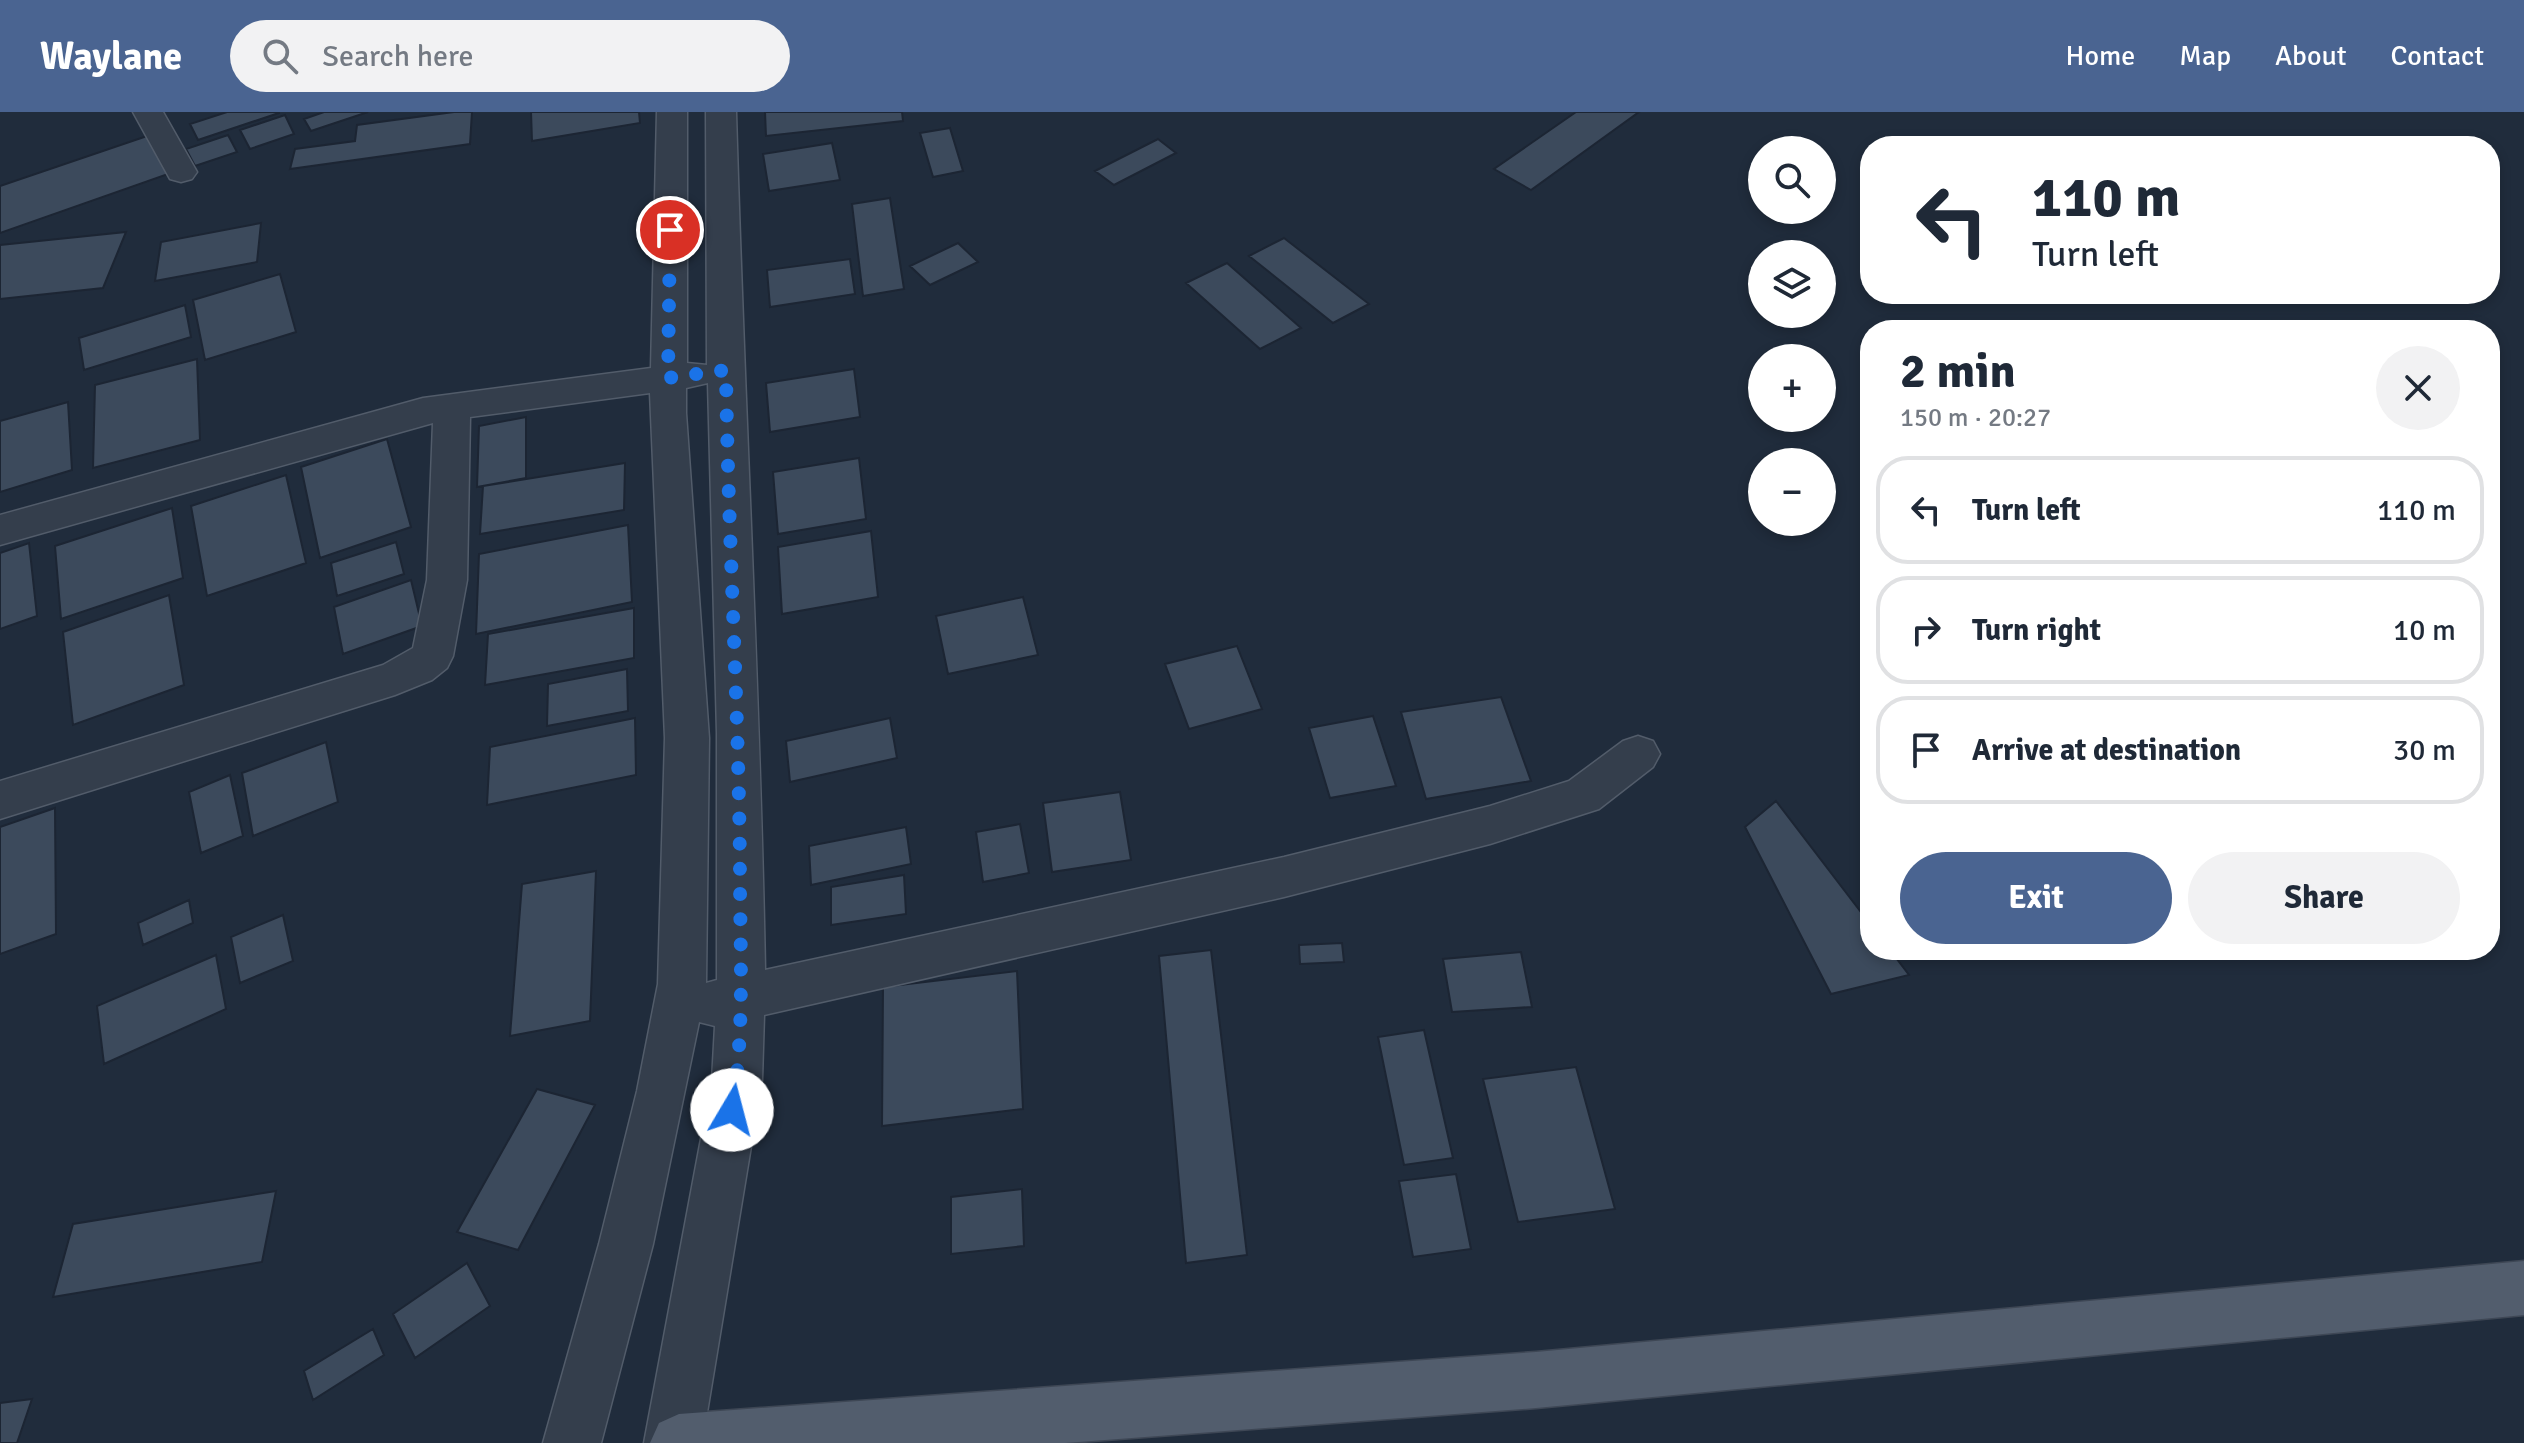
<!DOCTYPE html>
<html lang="en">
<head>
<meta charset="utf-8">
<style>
  body { margin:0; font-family:Signika,sans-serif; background:#f2f2f3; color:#1f2937; height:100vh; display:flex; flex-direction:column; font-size:30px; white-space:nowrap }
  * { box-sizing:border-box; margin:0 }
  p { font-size:26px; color:#747a83 }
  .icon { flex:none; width:44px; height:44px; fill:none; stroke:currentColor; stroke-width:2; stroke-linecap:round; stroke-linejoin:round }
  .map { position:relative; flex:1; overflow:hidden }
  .details { position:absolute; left:1860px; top:208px; width:640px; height:640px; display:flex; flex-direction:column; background:#fff; border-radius:32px; box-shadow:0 4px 12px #0003 }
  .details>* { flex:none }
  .guide { position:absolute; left:1860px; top:24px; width:640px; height:168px; border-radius:32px; box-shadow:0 4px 12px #0003; background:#fff; color:#1f2937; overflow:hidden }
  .tools { position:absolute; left:1748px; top:24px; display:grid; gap:16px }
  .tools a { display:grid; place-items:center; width:88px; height:88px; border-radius:50%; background:#fff; box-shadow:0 4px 12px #0003; font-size:40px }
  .pin { position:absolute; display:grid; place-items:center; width:68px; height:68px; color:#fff; margin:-34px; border:4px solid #fff; border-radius:50%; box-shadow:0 2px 8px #0007 }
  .me { position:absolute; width:88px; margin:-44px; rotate:8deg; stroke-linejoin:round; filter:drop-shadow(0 0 6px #0008) }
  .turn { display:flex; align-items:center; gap:28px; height:168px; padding:0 40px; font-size:36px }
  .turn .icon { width:104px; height:104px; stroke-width:2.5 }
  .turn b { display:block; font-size:56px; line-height:68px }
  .round { display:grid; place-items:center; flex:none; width:84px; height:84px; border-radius:42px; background:#f2f2f3 }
  .summary { display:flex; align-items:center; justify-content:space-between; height:136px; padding:0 40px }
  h1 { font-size:48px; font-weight:700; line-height:60px }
  .button { display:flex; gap:16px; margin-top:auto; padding:16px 40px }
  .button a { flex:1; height:92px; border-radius:48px; background:#4a6491; color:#fff; font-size:32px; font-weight:700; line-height:92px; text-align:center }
  .button a+a { background:#f2f2f3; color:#1f2937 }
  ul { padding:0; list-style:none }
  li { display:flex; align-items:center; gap:24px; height:108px; margin:0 16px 12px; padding:0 24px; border:4px solid #e0e1e3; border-radius:32px }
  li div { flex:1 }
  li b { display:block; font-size:30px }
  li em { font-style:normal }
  header { display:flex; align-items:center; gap:48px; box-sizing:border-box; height:112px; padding:0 40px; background:#4a6491; color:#fff }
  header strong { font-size:38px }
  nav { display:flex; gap:44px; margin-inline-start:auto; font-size:28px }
  .search { width:560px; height:72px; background:#f2f2f3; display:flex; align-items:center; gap:20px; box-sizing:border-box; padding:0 28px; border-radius:44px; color:#747a83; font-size:30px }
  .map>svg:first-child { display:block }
  .building { fill:#3c4a5c; stroke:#1c2533; stroke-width:2 }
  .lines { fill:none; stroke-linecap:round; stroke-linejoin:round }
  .minor-casing { stroke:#525c6a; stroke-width:3 }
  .major-casing { stroke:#3e4755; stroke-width:3 }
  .minor { fill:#343e4c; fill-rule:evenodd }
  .major { fill:#525d6d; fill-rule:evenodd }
  .route { stroke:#1a73e8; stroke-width:14; stroke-dasharray:0 25.2 }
</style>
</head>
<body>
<header>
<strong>Waylane</strong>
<div class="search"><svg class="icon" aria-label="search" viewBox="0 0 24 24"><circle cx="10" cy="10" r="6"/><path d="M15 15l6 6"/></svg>Search here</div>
<nav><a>Home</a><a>Map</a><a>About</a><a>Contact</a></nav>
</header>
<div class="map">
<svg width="2524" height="1331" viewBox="0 0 2524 1331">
  <rect width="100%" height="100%" fill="#202c3c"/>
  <path class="building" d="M227,0H279V1L198,28L190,12Z
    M324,0H368L311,19L304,7Z
    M454,0H472L470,32L290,57L295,37L355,29L357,13Z
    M531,0H639L640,11L532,29Z
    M765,0H902L903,9L766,24Z
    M1576,0H1639L1531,78L1494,57Z
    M285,3L294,22L250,37L240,18Z
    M950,16L963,59L933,65L920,21Z
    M150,23L171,61L0,121V74Z
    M228,23L237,40L195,54L186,37Z
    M1158,27L1176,41L1114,73L1095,59Z
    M832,31L840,68L769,79L763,42Z
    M890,86L904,177L863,184L852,92Z
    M261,111L257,150L155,169L161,130Z
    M126,120L103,176L0,187V133Z
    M1284,126L1369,192L1333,211L1249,144Z
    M958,131L978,150L930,173L910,154Z
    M850,147L855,182L770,195L767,158Z
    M1227,151L1301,216L1260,237L1186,171Z
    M280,162L296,220L205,248L193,188Z
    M185,193L191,225L84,258L79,226Z
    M197,247L200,328L93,356L95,273Z
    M854,257L860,305L770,320L766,271Z
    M68,290L72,358L0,380V309Z
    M526,305V366L477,375L479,314Z
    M387,327L411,415L320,446L301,355Z
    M859,346L866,407L778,422L773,360Z
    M625,351L624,398L480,422L483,374Z
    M286,363L306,451L207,484L191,394Z
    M172,396L183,466L61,507L55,434Z
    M628,413L632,490L476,522L479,442Z
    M871,419L878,485L782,502L778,435Z
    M396,430L404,462L337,484L331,451Z
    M29,431L37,504L0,517V441Z
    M411,468L422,514L343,542L334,495Z
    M169,483L184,573L73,613L63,520Z
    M1023,485L1038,543L948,562L936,504Z
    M634,496V546L485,573L488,522Z
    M1237,534L1262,597L1189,617L1165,552Z
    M627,557L628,599L547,614L548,572Z
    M1501,585L1531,669L1426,687L1401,600Z
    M1373,604L1396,674L1330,686L1309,616Z
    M635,606L636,663L487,693L490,635Z
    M890,606L897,646L790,670L786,629Z
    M326,630L338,690L253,724L242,661Z
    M230,663L243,724L201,741L189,680Z
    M1120,680L1131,748L1052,760L1043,691Z
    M1776,689L1870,812V838H1890L1909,863L1831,882L1745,715Z
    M55,696L56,822L0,842V715Z
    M1020,712L1029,761L983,770L976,720Z
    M906,715L911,752L811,773L809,734Z
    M596,759L590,909L510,924L522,772Z
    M904,763L906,802L831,813V775Z
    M189,788L193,811L143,833L138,811Z
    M283,803L293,849L240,871L231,825Z
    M1342,831L1344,850L1300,852L1299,833Z
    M1211,838L1247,1143L1186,1151L1159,844Z
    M1521,840L1532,895L1452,900L1443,847Z
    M216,843L226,897L104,952L97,894Z
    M1017,859L1023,997L882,1014L883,875Z
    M1424,918L1453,1046L1404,1053L1378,925Z
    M1576,955L1615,1097L1518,1110L1483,967Z
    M537,977L595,993L518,1138L457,1120Z
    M1456,1062L1471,1137L1413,1145L1399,1069Z
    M1022,1077L1024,1134L951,1142V1085Z
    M276,1079L262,1150L53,1185L73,1112Z
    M467,1151L490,1194L415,1246L393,1202Z
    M373,1217L384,1243L313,1288L304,1259Z
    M32,1287L17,1331H0V1291Z"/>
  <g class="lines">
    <g class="minor-casing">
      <path id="minor" d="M133,0H163L197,60L192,67L181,70L170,67Z
        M657,0H687V251L707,253L706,0H736C744,286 760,572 765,858L1284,745L1490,694L1569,669L1623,629L1638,624L1653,629L1660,642L1653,655L1599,697L1490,732L1284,785L764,903L762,968L702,1331H644L712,968L715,914L699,910L653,1132L601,1331H543L599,1132L637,979L658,872L665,626L650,281L470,305L467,468L453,544L447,556L432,568L395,583L0,707V669L383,553L413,536L427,468L433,311L0,433V403L423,286L651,256ZM708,271L717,621V868L706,871L709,626L686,301V276Z"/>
    </g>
    <g class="major-casing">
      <path id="major" d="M2524,1149V1203L1536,1296L1065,1331H650L659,1311L679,1302L1536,1240Z"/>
    </g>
    <use href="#minor" class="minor"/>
    <use href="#major" class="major"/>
  </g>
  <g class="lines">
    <path class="route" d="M670,118L668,266L726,258C728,426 739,594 740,762C740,840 745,921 732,998"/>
  </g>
</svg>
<div class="tools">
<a><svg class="icon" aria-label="search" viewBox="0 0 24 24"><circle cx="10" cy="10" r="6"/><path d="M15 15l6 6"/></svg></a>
<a><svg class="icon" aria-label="layers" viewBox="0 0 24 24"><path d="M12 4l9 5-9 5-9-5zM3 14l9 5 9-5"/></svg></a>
<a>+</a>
<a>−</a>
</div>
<div class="pin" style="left:670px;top:118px;background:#d93025"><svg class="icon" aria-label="arrive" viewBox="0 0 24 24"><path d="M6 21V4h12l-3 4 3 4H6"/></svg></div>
<svg class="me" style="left:732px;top:998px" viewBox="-20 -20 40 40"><circle r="19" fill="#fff"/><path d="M0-13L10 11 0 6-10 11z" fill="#1a73e8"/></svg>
<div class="guide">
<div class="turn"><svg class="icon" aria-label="left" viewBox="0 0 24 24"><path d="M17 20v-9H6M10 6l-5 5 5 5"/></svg><div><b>110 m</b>Turn left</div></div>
</div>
<section class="details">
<div class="summary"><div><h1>2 min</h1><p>150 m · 20:27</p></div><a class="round"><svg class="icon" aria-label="close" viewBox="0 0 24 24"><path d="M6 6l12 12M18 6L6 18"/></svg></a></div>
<ul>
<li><svg class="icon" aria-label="left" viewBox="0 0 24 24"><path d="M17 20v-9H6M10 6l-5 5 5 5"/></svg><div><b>Turn left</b></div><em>110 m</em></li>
<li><svg class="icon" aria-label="right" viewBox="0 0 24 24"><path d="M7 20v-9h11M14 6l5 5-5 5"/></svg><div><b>Turn right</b></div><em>10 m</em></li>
<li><svg class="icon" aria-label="arrive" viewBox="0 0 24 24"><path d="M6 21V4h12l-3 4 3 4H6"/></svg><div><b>Arrive at destination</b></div><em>30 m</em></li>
</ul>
<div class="button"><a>Exit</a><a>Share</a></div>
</section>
</div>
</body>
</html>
